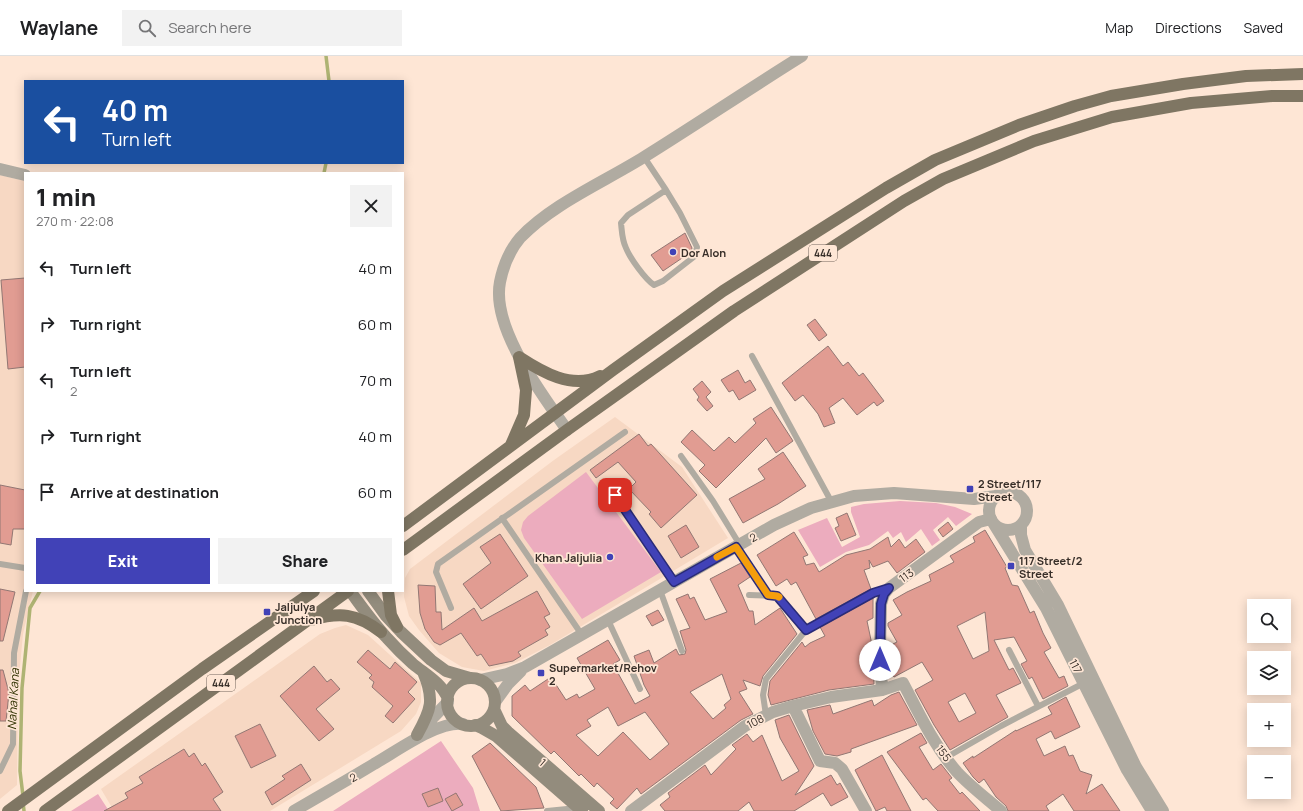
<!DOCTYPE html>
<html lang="en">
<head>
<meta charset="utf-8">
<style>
  body { margin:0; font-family:Manrope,sans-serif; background:#f2f2f2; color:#202124; height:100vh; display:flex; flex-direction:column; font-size:15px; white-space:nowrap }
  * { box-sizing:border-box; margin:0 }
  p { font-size:13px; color:#757577 }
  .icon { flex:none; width:22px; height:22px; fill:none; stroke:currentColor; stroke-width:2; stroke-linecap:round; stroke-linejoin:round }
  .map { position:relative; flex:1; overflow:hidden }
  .side { position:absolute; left:24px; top:116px; width:380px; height:420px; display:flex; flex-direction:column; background:#fff; border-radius:0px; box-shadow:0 2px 10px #0003 }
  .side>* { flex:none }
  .banner { position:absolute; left:24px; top:24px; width:380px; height:84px; border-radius:0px; box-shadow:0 2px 10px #0003; background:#1a4fa0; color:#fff; overflow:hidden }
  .controls { position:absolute; left:1247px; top:543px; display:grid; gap:8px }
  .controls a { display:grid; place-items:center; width:44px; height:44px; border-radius:0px; background:#fff; box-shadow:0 2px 10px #0003; font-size:20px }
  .pin { position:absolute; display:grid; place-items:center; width:34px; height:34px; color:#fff; margin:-17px; border-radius:8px; box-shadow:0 2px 6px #0006 }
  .me { position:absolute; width:44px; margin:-22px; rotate:0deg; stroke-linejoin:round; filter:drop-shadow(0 0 3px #0008) }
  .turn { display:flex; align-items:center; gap:14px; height:84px; padding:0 12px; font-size:18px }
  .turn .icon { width:52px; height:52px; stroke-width:2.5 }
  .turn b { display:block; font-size:28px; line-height:34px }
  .round { display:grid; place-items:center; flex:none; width:42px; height:42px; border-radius:0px; background:#f2f2f2 }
  .overview { display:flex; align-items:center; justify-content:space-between; height:68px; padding:0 12px }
  h1 { font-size:24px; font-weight:800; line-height:30px }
  .button { display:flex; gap:8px; margin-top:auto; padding:8px 12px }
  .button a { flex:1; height:46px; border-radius:0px; background:#4142b7; color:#fff; font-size:16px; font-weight:800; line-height:46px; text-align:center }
  .button a+a { background:#f2f2f2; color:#202124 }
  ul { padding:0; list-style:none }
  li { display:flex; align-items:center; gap:12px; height:56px; padding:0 12px }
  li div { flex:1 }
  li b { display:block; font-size:15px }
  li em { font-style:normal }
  header { display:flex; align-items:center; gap:24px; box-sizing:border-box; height:56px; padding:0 20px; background:#fff; border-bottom:1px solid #e0e0e0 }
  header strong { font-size:19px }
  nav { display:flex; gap:22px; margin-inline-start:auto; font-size:14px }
  .search { width:280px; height:36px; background:#f2f2f2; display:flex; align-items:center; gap:10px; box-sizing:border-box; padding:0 14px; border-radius:0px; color:#757577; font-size:15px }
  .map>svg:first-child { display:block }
  .built { fill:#f7d8c3 }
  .green { fill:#ecacbe }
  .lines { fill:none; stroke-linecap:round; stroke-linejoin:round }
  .stream { stroke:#aeb373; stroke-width:3.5 }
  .building { fill:#e19c92; stroke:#927773; fill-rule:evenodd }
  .service { stroke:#b0aba1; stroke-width:6 }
  .minor { stroke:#b0aba1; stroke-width:12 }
  .tertiary { stroke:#b0aba1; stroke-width:12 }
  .secondary { stroke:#938c7d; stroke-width:12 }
  .primary { stroke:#7f7663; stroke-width:12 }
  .route-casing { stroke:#2a2b77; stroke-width:10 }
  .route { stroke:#4142b7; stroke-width:7 }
  .slow { stroke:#f59e0b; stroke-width:7 }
  .poi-dot { fill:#4142b7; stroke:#fee6d5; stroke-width:1.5 }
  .labels { text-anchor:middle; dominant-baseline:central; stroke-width:3.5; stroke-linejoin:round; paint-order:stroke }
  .shield { fill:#fee6d5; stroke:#73655c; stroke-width:1 }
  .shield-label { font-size:10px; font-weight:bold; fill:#372e28 }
  .poi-label { font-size:11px; font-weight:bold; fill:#372e28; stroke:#fee6d5; text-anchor:start }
  .street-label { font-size:11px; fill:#372e28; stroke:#fee6d5 }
  .water-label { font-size:12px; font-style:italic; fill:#2f3100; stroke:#fee6d5 }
</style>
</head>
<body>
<header>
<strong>Waylane</strong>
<div class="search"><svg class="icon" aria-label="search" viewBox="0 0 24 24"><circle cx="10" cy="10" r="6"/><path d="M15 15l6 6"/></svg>Search here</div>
<nav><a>Map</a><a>Directions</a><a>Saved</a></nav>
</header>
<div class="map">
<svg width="1303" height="755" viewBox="0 0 1303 755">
  <rect width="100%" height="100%" fill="#fee6d5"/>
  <path class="built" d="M0,119L25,125V535H33L23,578L18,632L17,729L0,743Z
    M615,361L682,411L728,482L550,589L515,607L484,615L462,611L439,597L419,574L409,560L404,541L405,522L410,513L554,404Z
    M346,569L368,579L421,627V646L416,658L401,675L270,755H114L101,733L320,578L335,572Z"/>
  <path class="green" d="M586,416L661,516L582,563L524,482L521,474L523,466L528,460Z
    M900,445L936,447L955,451L972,458L956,470L948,461L933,474L940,484L932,490L921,473L906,486L901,476L893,482L888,475L869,489L846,496L820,511L798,474L827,462L842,491L860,481L851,456V451L864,448Z
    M441,685L473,732L480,755H333Z
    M98,738L109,755H71Z"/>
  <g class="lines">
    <path class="stream" d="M326,0L329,25
      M324,117L326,107
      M23,740L20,715L22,632L30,552L40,535
      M23,746L24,755"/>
  </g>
  <path class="building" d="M685,177L692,192L691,196L663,215L651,199Z
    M25,222V311L8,313L1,224Z
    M815,263L827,279L819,285L807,269Z
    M828,290L843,310L848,306L859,320L863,317L884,345L877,350L874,346L857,359L843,342L829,352L835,367L824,371L818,358L803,339L795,345L782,327Z
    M738,314L745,327L750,324L756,334L739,344L733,334L729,336L721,324Z
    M702,325L711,336L706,341L713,350L707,355L697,344L699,341L693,333Z
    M771,351L793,385L776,397L766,382L716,432L699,415L705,409L681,386L692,374L714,395L729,381L735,387L756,367L753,363Z
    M639,378L648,390L651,388L697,439L661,472L649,458L651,456L629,433L636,426L618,406L596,422L590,414Z
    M783,396L806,430L778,448L743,467L729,443L765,423L758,413Z
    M0,429L25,434V473H13L11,489L0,487Z
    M847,457L856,479L841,485L835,472L839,470L836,462Z
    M948,466L953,473L943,481L938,474Z
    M686,469L699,491L681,502L668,480Z
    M985,474L1007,511L1005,512L1012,529L1018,530L1030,557L1034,555L1043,577L1051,592L1044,596L1059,622L1064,620L1068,630L1043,643L1032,621L1029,623L1021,608L1027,605L1014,581L994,584L1009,614L1013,612L1021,627L996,639L1008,661L950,694L934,669L915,634L933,624L922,606L894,621L888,612V597L896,593L893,588L897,586L888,570V567L902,559L893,544L907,536L931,525L929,519L954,506L950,500L975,486L973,481ZM985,556L989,595L973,603L957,570ZM965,637L976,657L959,666L948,646Z
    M794,476L808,499L803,501L806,509L814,507L819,516L846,499L870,493L888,481L891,491L899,483L905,492L916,483L925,496L897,517L888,505L873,511L869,504L870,512L864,514L871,533L816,563L796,526L791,529L787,523L776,530L757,499Z
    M500,478L528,520L481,553L463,528L491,507L480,491Z
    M741,507L750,521L738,529L749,555H753L755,569L780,552L797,578L763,620L760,630L743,624L747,633L739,636L753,658L741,664L641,738L637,732L617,753L610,747L614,743L597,727L594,731L581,718L579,720L554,695L551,698L512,660V640L525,629L530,635L551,621L566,644L577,638L579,642L595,633L577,602L608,584L620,604L613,608L635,648L650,640L644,629L634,600L649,594L654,607L676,593L679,599L685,598L686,594L680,575L690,572L676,543L688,538L690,543L694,541L705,564L727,556L710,523ZM722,618L731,643L724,649L726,652L713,663L690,636ZM608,651L618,670L645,656L669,688L650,704L623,676L598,700L576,679L591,670L587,664Z
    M418,529L435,530L436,556H441L442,574L474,552L482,565L537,535L550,558L544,561L550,571L545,574L548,579L518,596L521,600L513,605L489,610L481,598L477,600L461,577L440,589L434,586L425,573L420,557Z
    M0,533L15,536L3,585H0Z
    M873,542V562L867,565L871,584V592L873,604L874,628L829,634L771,649L768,639L770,625L802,586L805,591L810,587L825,580L820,571Z
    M658,554L664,564L652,570L646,560Z
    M368,594L390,613L395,606L417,626L408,636L415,643L393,667L385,660L393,650L372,631L374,626L369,622L372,619L357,606Z
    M314,610L327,626L331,623L340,633L316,653L334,673L319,685L280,640Z
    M0,614H3L9,637L6,665H0Z
    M899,636L917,669L851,693V696L837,700L825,698L813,675L807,654L830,649L833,658L872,644L874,650L891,639Z
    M1066,641L1080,671L1055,683L1051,675L1036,683L1044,700L1065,690L1069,700L1073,699L1080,715L1092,719L1086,738L1102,728L1120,755H1074L1063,738L1046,750L1049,755H1008L1006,750L996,741L984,723L979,727L973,721L963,707L973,700V702L1016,674V675L1052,658L1048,651Z
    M789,659L814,710L795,739L831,719L837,729L840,727L848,741L831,750L823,737L794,755H754L749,746L738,755H665L660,749L670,741L668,737L705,709L711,719L736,693L732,689L747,678L753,686L762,679L782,725L799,715L780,682L775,664Z
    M260,668L276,700L251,712L235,680Z
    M921,677L927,687L919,691L933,714L941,708L952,722L949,724L960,738L962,736L980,755H938L926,742L923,744L887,696Z
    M490,687L536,731L544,752L501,755L472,700Z
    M184,693L189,701L194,697L202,710L205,707L223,736L213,743L221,755H104L128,742L125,737L143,727L139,721Z
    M882,699L911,755H887L885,751L876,755L855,714Z
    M301,708L311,724L272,749L265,736L285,723L282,720Z
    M438,732L443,745L428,751L422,738Z
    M456,737L463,749L452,755L445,743Z"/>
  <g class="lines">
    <path class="service" d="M644,101L666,134
      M666,134L680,157L697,191L695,200L663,225L654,229C645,223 630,202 626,192C622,184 622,176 621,167L628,159Z
      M752,300L831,445
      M681,400L713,445L740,489
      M606,427L674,526
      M502,462L582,579
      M736,491L768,539
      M0,508L25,512
      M660,534L682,595
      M749,539L777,540L806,574
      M451,552L436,516L438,508L625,376
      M608,564L640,633
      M1009,594L1038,650
      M766,659L763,639L766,623L806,574L873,537L885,533
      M947,701L1001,670L1084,627
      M0,715L13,688L14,597L26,535
      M547,755L577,752"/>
    <path class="minor" d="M0,113L25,119
      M882,634L880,593L881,548L884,538L889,532L979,466L991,463
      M793,650L820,705L835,707L842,713L866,755
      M631,755L745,670L773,656L793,650L831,641L882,634L903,627C919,657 934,690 957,716C970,730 986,742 1001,755"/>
    <path class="tertiary" d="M567,374C542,338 491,272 500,226C503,211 510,194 520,182C552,148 604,126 644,101C697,68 749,33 802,0
      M989 455a19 19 0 1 1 38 0a19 19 0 1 1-38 0Z
      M994,468L1046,552L1127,714L1152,755
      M1021,469V479L1025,494L1058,549L1136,711L1163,755
      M480,624L507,618L525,611L774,469L811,452L854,440L894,437L974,443L996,440
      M495,646L508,628L521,615
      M419,676L448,646
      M294,755C321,739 348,724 374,708C397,695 437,665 463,668"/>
    <path class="secondary" d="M350,535C362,551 373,567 387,582C395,591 404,600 413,608C425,618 442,627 448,643
      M368,535L386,560L401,576L431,604L446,615L470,622
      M447 646a24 24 0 1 1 48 0a24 24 0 1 1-48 0Z
      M494,653L502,670L508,676L599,755
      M475,669L482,672L496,680L582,755
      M417,679C431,654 435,644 423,616"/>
    <path class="primary" d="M519,301C542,316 572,334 600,320
      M511,389L524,359L526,334L519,301
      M403,470L613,314L723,235L886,132L935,104L1019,69L1075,50L1111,40L1183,28L1246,20L1303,18
      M403,494L567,374L734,255L904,145L943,123L1034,85L1112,61L1191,47L1272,40H1303
      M388,535L391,559L397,571
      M311,564C340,556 356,557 381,576
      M8,755L202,613L314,535
      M45,755L348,535"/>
  </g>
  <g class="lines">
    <g class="route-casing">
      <path id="route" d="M615,439L674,526L736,491L768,539L777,540L806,574L873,537L889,532L884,538L881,548L880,604"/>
    </g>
    <use href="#route" class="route"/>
    <path class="slow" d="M717,501L736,491L768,539L777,540L779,541"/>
  </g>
  <g class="poi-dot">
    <circle cx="673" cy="196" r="4"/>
    <rect x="966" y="429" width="8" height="8" rx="2"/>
    <circle cx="610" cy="501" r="4"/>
    <rect x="1007" y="506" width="8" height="8" rx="2"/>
    <rect x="263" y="552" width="8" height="8" rx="2"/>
    <rect x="537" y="613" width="8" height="8" rx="2"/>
  </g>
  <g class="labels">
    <g class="shield">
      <rect x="809" y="189" width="28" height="16" rx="3"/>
      <rect x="207" y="619" width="28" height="16" rx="3"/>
    </g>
    <g class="shield-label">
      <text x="823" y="197">444</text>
      <text x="221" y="627">444</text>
    </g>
    <g class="poi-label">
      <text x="681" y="196">Dor Alon</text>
      <text x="978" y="427">2 Street/117<tspan x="978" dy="13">Street</tspan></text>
      <text x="602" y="501" text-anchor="end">Khan Jaljulia</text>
      <text x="1019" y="504">117 Street/2<tspan x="1019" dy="13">Street</tspan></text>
      <text x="275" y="550">Jaljulya<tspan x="275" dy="13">Junction</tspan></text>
      <text x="549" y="611">Supermarket/Rehov<tspan x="549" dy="13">2</tspan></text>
    </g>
    <g class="street-label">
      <text transform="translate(753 481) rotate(-30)">2</text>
      <text transform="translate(906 519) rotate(-36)">113</text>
      <text transform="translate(1076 610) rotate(64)">117</text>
      <text transform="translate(755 665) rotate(-28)">108</text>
      <text transform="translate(944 697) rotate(53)">155</text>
      <text transform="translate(543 706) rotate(41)">1</text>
      <text transform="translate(353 721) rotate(-30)">2</text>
    </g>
    <g class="water-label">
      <text transform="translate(13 643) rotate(-87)">Nahal Kana</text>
    </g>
  </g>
</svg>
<div class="controls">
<a><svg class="icon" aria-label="search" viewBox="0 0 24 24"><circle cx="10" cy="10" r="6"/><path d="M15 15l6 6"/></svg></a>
<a><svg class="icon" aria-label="layers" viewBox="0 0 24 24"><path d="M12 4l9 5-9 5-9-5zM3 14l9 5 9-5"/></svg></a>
<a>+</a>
<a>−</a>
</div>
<div class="pin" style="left:615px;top:439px;background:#d93025"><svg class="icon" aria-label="arrive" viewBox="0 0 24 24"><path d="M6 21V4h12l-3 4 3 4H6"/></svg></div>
<svg class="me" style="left:880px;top:604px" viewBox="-20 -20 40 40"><circle r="19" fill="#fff"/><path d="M0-13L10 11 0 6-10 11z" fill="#4142b7"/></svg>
<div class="banner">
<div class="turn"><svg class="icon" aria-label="left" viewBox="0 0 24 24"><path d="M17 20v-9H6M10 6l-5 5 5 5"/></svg><div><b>40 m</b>Turn left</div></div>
</div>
<section class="side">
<div class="overview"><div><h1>1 min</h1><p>270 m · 22:08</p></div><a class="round"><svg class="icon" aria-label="close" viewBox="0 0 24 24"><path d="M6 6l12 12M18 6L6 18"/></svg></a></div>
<ul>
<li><svg class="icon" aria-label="left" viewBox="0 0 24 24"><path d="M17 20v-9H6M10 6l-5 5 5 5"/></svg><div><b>Turn left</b></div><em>40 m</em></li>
<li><svg class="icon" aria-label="right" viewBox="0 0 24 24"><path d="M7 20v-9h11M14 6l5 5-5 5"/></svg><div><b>Turn right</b></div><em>60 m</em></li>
<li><svg class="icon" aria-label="left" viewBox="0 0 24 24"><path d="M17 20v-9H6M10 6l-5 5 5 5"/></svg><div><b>Turn left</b><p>2</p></div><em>70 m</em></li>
<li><svg class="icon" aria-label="right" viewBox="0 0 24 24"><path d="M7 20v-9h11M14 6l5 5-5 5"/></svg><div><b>Turn right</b></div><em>40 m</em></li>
<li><svg class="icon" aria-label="arrive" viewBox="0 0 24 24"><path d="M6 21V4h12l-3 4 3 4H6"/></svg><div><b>Arrive at destination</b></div><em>60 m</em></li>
</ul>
<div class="button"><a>Exit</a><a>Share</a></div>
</section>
</div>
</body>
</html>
